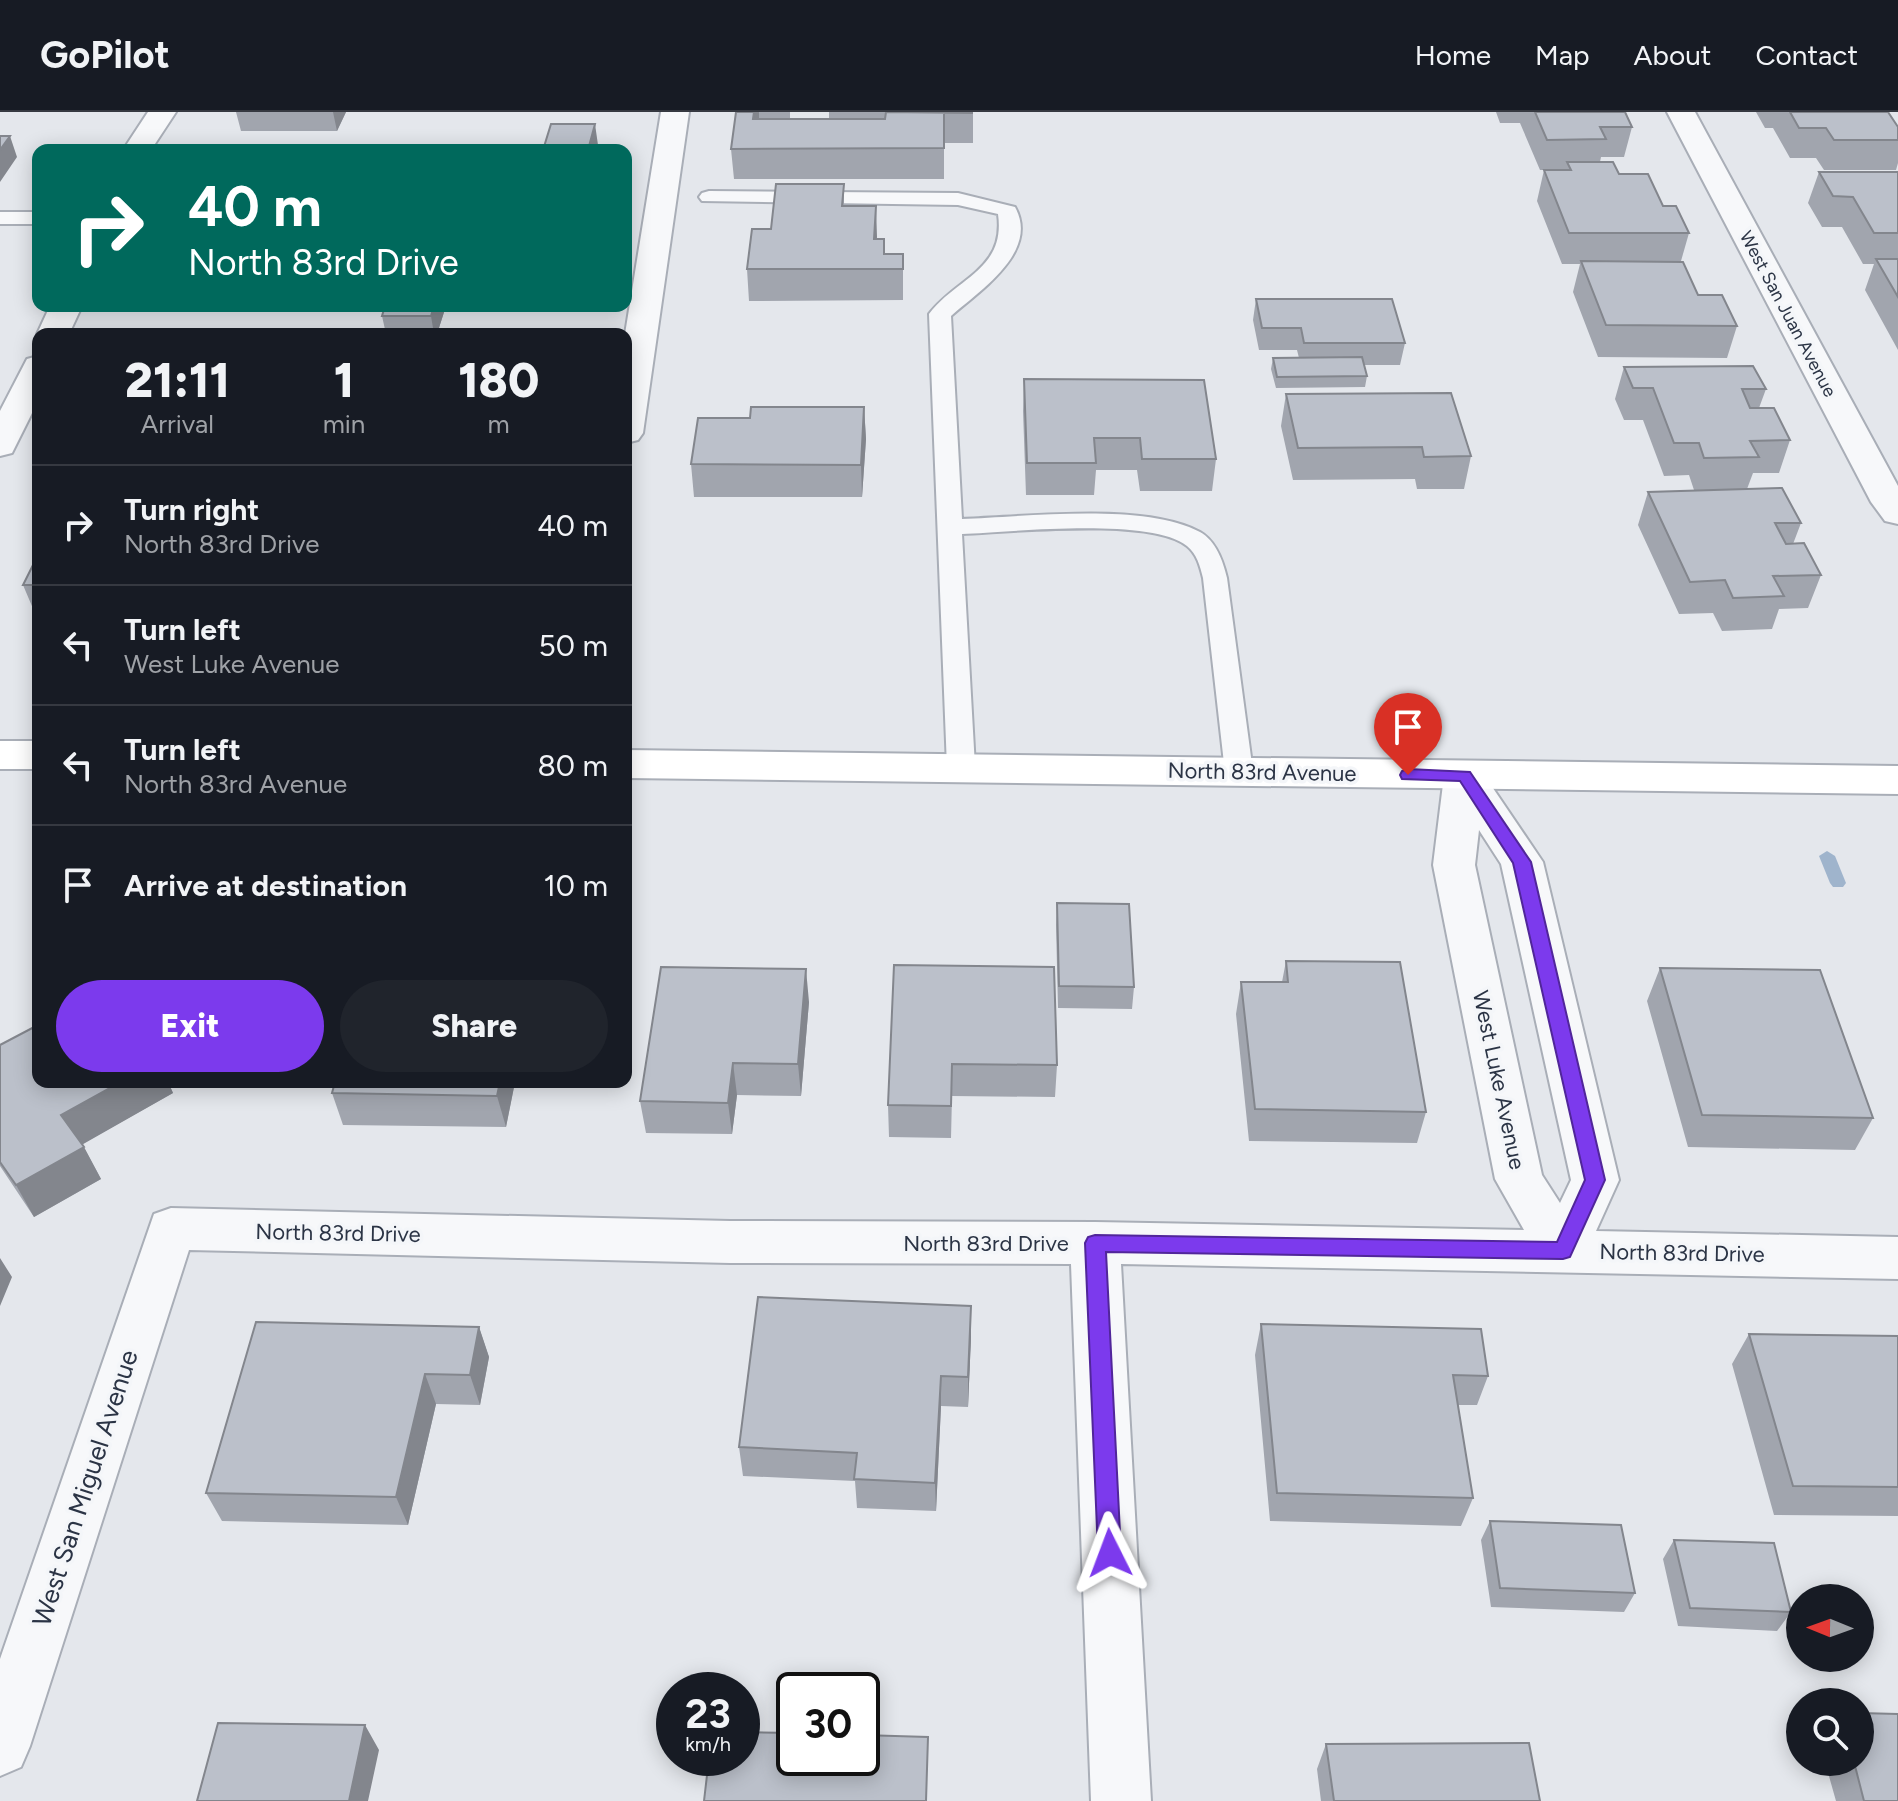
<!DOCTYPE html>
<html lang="en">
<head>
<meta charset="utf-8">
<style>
  body { margin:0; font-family:Figtree,sans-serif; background:#20242c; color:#f1f3f6; height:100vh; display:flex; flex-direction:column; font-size:30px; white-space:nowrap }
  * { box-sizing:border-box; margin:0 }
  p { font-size:26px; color:#9ea1a6 }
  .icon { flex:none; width:44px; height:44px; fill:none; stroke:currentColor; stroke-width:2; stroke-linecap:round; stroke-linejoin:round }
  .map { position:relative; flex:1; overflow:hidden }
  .details { position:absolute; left:32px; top:216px; width:600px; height:760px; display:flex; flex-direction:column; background:#171b24; border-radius:16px; box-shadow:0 4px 20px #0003 }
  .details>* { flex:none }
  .top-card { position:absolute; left:32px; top:32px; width:600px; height:168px; border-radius:16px; box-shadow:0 4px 20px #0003; background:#00695c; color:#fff; overflow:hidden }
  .needle { width:52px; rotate:271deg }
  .buttons { position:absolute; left:1786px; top:1472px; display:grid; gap:16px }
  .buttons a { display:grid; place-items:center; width:88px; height:88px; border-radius:50%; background:#171b24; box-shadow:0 4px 20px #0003; font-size:40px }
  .speed { position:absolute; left:656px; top:1560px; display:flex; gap:16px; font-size:40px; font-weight:700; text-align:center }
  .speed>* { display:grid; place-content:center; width:104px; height:104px; border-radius:50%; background:#171b24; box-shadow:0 4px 20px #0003; line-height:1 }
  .speed small { font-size:20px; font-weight:400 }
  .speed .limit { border:4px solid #111; border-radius:12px; background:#fff; color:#111 }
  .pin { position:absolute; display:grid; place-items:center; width:68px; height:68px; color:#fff; margin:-82px -34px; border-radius:50% 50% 50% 0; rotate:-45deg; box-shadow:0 0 8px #0007 }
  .pin .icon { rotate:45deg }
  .me { position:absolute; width:88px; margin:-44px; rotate:357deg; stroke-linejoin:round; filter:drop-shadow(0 0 6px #0008) }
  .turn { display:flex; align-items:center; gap:28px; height:168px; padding:0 24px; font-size:36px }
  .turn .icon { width:104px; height:104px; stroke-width:2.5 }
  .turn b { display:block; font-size:56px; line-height:68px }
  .eta { display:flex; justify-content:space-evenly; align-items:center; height:136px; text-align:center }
  .eta b { font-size:48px; font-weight:800; line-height:56px }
  .button { display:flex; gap:16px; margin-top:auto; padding:16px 24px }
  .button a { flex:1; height:92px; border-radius:48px; background:#7c3aed; color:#fff; font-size:32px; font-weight:800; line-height:92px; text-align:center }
  .button a+a { background:#20242c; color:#f1f3f6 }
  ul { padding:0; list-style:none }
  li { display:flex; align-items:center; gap:24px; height:120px; padding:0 24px; border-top:2px solid #363941 }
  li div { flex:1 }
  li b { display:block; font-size:30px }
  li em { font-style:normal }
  header { display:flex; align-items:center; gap:48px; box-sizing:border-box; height:112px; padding:0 40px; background:#171b24; border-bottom:2px solid #363941 }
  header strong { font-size:38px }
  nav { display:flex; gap:44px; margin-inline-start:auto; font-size:28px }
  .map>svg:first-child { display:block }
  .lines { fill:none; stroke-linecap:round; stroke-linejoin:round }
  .stream { fill:#9fb4cc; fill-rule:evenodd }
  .service-casing { stroke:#a9aeb7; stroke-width:4 }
  .minor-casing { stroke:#a9aeb7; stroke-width:4 }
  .secondary-casing { stroke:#a9aeb7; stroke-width:4 }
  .service { fill:#f7f8fa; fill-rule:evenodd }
  .minor { fill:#f7f8fa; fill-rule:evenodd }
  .secondary { fill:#fff; fill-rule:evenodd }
  .wall { fill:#a1a5ae }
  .shaded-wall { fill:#83868d }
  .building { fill:#bbc0ca; stroke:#83868d; stroke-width:2 }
  .route { fill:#7c3aed; stroke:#51269a; stroke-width:2 }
  .labels { text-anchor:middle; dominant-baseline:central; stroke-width:7; stroke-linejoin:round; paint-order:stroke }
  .far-street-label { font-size:18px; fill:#2b3445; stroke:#f4f6f9 }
  .street-label { font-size:22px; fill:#2b3445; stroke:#f4f6f9 }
  .near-street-label { font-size:26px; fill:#2b3445; stroke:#f4f6f9 }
</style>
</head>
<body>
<header>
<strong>GoPilot</strong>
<nav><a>Home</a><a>Map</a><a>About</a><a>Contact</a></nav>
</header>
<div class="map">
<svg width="1898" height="1689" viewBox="0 0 1898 1689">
  <rect width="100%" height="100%" fill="#e4e7ec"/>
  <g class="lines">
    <path class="stream" d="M1827,739L1835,744L1846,771L1843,775H1833L1830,771L1819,744Z"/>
    <g class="service-casing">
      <path id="service" d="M709,79L958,81L1015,95C1040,140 979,179 951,204L962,407C1025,405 1144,390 1200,420C1216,429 1223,449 1227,466L1253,660L1249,667L1239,669L1229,667L1225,660L1203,466C1200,454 1197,442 1187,434C1151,405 1011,420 962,422L975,655L971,662L961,664L951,662L947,655L929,202C956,166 1006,158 998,102L958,93L702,89L699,85L702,81Z
        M0,100H38V112H0Z"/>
    </g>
    <g class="minor-casing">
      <path id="minor" d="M148,0H176L151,38H123Z
        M661,0H689L643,321L638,328L626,331L625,222Z
        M1667,0H1695L1898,374V412L1885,409L1871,390Z
        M50,194H82L69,222H37Z
        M38,244V289L12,341L0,344V299L27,247Z
        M1464,650L1478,654L1543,750L1619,1068L1596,1119L1898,1125V1167L1121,1152L1151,1689H1091L1071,1152L730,1151L189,1138L30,1634L21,1655L0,1664V1547L154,1102L171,1096L730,1109L1095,1110L1524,1118L1495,1067L1433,753L1444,664L1450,654ZM1479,718L1501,752L1571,1068L1560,1091L1542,1063L1475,753Z"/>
    </g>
    <g class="secondary-casing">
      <path id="secondary" d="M0,629H38V657H0Z
        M626,638L1898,654V682L626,666Z"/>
    </g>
    <use href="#service" class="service"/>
    <use href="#minor" class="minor"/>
    <use href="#secondary" class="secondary"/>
  </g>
  <path class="wall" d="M236,0H346L337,19H241Z
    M736,0H790V6H759V7H829V0H973V31H944V67H734L731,37Z
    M1496,0H1625L1632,15L1624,45H1601L1600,50L1663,94L1689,121L1681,149L1698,183L1737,214L1727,246L1598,245L1573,180L1580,152H1562L1537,89L1544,58H1565H1540L1520,11H1500Z
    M1756,0H1888L1898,15V51L1896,58H1824L1816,46H1790L1773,16H1765Z
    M1819,60H1898V238L1865,178L1874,152H1863L1842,115H1822L1808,91Z
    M844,72V94L877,127L885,142H903V188L749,189L747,157L771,117Z
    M1256,187L1405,231L1400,253H1364L1367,264L1365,275L1276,276L1271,257L1273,246H1299L1297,238H1259L1253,208Z
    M385,194H446L437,222H386L382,204Z
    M1624,255L1766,277L1759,296L1790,328L1779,361H1753L1747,377L1801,411L1793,432L1821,463L1808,496L1779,497L1772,517L1722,519L1713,501L1679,502L1638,413L1648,380L1735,378H1694L1689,363L1664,364L1643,308H1624L1615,287Z
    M1024,267L1216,347L1212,379H1140L1137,358H1096L1094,383H1026L1023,299Z
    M1286,282L1471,344L1464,377H1417L1415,367L1293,368L1281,314Z
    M864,295L866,327L862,385H694L691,352Z
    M38,443V506H37L23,473Z
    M1057,791L1134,875L1132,897L1058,896L1056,813Z
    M1286,849L1426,1000L1417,1031L1249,1029L1236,902L1241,870H1282Z
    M894,853L1057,953L1055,985L952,984L951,1026L889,1025L888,993Z
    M1660,856L1873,1006L1855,1038L1688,1035L1647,889Z
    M809,890L801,984L737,983L732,1022L646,1021L640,989Z
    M0,933L38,970H168L173,981L82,1032L101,1067L34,1105L0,1054Z
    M335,970H515L506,1015L343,1013L332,981Z
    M1261,1212L1488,1264L1477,1293H1458L1473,1386L1461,1414L1270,1409L1255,1243Z
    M479,1215L489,1245L480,1293L436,1292L408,1413L222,1409L206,1381Z
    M1749,1222L1898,1224V1404L1774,1403L1732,1252Z
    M971,1225L968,1295L941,1294L936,1399L857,1396L855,1369L743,1364L739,1335Z
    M1490,1409L1635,1481L1624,1500L1491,1495L1481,1428Z
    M1674,1428L1791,1500L1777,1519L1678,1514L1663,1447Z
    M1326,1632L1540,1689H1321L1317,1657Z
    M1825,1650H1860L1898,1689H1836Z"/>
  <path class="shaded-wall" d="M333,0H346L337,19Z
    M754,0H759V6L755,37L753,7Z
    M595,12L598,33L597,38H588Z
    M10,24L17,45L0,70V38Z
    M876,94L877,125L875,158L874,127Z
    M434,194H446L437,222H434L431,204Z
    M864,295L866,327L862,385L861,353Z
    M806,857L809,890L801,984L798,952Z
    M733,951L737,983L732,1022L728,991Z
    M121,970H168L173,981L78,1035L61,1003Z
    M500,970H515L506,1015L497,984Z
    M84,1035L101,1067L34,1105L16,1073Z
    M0,1146L12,1165L0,1194Z
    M971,1194V1225L968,1295V1265Z
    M479,1215L489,1245L480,1293L470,1263Z
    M425,1262L436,1292L408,1413L396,1385Z
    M941,1264V1294L936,1399L935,1371Z
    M365,1613L379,1638L368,1689H349Z"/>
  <path class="building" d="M736,0H754L753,7H885L886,0L973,1H944V36L731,37Z
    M1535,0H1625L1632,15H1600L1606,27L1547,28Z
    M1790,0H1888L1898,15V28H1834L1826,16H1799Z
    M551,12H595L588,38H543Z
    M0,24H10L0,38Z
    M1567,50H1613L1619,62H1648L1663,94H1676L1689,121H1569L1544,58H1571Z
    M1819,60H1898V121H1874L1853,85L1833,84Z
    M776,72H844L842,94H876L874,127H884V142H903V157H747L752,117H771Z
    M1876,147H1898V185Z
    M1581,149L1683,150L1698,183H1722L1737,214L1606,213Z
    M1256,187H1392L1405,231H1304L1301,216H1262Z
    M385,194H434L431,204H382Z
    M1362,245L1367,264L1277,265L1273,246Z
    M1753,254L1766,277H1742L1750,296H1774L1790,328L1750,329L1759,345L1704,346L1699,331H1674L1653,276H1633L1624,255Z
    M1024,267L1204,268L1216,347H1142L1140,326H1094L1096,351H1027Z
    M1451,281L1471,344L1424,345L1422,335L1298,336L1286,282Z
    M751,295H864L861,353L691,352L698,306H750Z
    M1782,376L1801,411H1775L1786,432L1804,431L1821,463L1773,464L1784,484L1733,486L1725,468L1690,470L1648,380Z
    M38,443V473H23Z
    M1057,791L1129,792L1134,875L1059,874Z
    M1286,849L1400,850L1426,1000L1255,997L1241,870H1288Z
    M894,853L1054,855L1057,953L952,952L951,994L888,993Z
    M661,855L806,857L798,952L733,951L728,991L640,989Z
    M1660,856L1820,858L1873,1006L1702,1003Z
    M38,913V970H121L61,1003L84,1035L16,1073L0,1050V933Z
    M335,970H500L497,984L332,981Z
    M758,1185L971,1194L968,1265L941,1264L935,1371L854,1367L857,1341L739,1335Z
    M256,1210L479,1215L470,1263L425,1262L396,1385L206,1381Z
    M1261,1212L1481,1217L1488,1264L1453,1263L1473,1386L1277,1381Z
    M1749,1222L1898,1224V1375L1793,1374Z
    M1490,1409L1621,1413L1635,1481L1500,1476Z
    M1674,1428L1774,1431L1791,1500L1690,1496Z
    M1860,1601L1898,1602V1689H1864L1854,1650H1860Z
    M218,1611L365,1613L349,1689H197Z
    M742,1620L794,1621V1646H862V1623L928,1625L926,1689H704L709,1646H742Z
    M1529,1631L1540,1689H1334L1326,1632Z"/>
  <path class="route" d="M1408,657L1470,660L1531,750L1605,1068L1570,1145L1563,1147L1106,1140L1121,1441L1118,1449L1110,1452L1101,1449L1098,1441L1085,1131L1088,1125L1095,1123L1557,1130L1585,1068L1513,751L1460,669L1402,667L1400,663L1402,659Z"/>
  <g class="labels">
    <g class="far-street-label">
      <text transform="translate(1788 202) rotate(62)">West San Juan Avenue</text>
    </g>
    <g class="street-label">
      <text transform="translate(1262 660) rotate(1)">North 83rd Avenue</text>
      <text transform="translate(1499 968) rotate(78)">West Luke Avenue</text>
      <text transform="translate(338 1121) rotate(1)">North 83rd Drive</text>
      <text x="986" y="1131">North 83rd Drive</text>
      <text transform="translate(1682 1141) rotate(1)">North 83rd Drive</text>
    </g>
    <g class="near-street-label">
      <text transform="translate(85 1376) rotate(-72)">West San Miguel Avenue</text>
    </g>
  </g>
</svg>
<div class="buttons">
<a><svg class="needle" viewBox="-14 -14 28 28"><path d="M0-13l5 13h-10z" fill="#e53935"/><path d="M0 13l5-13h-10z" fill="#9ea1a6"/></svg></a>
<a><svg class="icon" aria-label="search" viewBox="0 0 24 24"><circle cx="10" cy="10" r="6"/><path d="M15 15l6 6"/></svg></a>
</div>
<div class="speed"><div>23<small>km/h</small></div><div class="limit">30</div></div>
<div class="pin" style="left:1408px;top:663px;background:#d93025"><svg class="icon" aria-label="arrive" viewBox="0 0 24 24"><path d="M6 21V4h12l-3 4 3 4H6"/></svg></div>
<svg class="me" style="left:1110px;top:1441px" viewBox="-20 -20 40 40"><path d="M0-17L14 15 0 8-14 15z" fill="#7c3aed" stroke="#fff" stroke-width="4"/></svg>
<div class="top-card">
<div class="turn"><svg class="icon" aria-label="right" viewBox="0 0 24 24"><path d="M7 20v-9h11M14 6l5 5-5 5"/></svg><div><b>40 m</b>North 83rd Drive</div></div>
</div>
<section class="details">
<div class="eta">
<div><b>21:11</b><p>Arrival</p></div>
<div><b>1</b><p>min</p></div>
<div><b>180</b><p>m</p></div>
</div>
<ul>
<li><svg class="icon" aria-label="right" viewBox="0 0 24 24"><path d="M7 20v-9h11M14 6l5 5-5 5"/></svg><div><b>Turn right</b><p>North 83rd Drive</p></div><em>40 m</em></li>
<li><svg class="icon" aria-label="left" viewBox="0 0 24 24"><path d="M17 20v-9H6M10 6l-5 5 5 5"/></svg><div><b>Turn left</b><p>West Luke Avenue</p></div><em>50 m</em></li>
<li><svg class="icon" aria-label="left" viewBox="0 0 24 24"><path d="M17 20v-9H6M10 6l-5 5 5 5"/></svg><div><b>Turn left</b><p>North 83rd Avenue</p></div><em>80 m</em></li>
<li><svg class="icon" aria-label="arrive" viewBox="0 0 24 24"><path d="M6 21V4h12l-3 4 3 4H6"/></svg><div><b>Arrive at destination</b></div><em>10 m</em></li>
</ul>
<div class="button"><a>Exit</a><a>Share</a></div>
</section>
</div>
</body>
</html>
